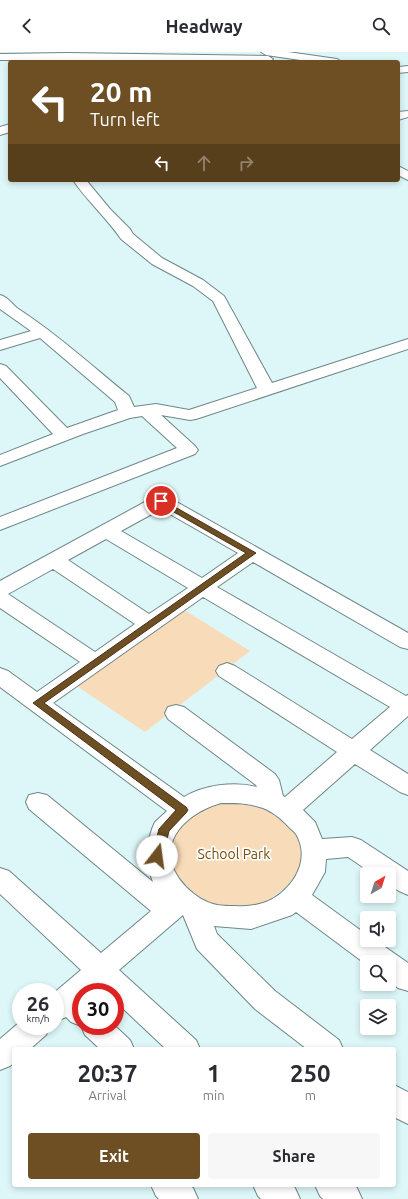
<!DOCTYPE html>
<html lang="en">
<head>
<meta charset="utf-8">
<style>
  body { margin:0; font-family:Ubuntu,sans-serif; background:#f7f7f7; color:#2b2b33; height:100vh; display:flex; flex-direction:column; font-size:15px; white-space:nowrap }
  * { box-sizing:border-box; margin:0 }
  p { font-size:13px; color:#7c7c81 }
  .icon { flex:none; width:22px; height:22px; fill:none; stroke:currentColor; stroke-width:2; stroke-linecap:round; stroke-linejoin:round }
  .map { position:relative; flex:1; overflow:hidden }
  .sheet { position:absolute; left:12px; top:995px; width:384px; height:140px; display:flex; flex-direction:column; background:#fff; border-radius:4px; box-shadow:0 2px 6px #0003 }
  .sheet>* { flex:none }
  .guide { position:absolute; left:8px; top:8px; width:392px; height:122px; border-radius:4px; box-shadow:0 2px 6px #0003; background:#6e4f24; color:#fff; overflow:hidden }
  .needle { width:26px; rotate:39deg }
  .buttons { position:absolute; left:360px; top:815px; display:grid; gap:8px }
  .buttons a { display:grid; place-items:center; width:36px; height:36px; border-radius:4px; background:#fff; box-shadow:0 2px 6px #0003; font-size:20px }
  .speed { position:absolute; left:12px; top:931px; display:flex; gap:8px; font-size:20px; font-weight:700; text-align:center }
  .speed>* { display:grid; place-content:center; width:52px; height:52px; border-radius:50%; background:#fff; box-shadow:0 2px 6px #0003; line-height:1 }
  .speed small { font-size:10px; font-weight:400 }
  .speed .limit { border:6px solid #d22; background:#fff; color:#111 }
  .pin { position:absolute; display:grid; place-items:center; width:34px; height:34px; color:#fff; margin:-17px; border:2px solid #fff; border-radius:50%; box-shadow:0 1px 4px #0007 }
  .me { position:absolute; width:44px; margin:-22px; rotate:15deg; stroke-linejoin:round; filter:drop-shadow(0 0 3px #0008) }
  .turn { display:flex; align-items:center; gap:14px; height:84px; padding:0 16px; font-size:18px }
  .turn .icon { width:52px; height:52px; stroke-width:2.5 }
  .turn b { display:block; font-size:28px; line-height:34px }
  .lanes { display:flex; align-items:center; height:38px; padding:0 16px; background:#0003; justify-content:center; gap:20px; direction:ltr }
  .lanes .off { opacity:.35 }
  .eta { display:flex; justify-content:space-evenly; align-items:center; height:68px; text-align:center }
  .eta b { font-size:24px; font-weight:700; line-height:28px }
  .button { display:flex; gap:8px; margin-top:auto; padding:8px 16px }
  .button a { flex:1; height:46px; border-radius:4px; background:#6e4f24; color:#fff; font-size:16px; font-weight:700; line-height:46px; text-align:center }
  .button a+a { background:#f7f7f7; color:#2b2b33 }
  header { display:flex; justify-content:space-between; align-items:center; height:52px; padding:0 16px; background:#fff; font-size:18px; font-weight:700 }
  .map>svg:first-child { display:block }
  .green { fill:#f8dbb8 }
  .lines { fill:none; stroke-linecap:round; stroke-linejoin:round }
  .minor-casing { stroke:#6f8687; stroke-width:2 }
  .minor { fill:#fff; fill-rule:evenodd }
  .route { fill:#6e4f24; stroke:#483317 }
  .labels { text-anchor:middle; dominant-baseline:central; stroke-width:3.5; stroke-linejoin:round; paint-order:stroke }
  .park-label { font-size:14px; fill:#774e06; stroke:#fff }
</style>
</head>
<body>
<header><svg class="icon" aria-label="back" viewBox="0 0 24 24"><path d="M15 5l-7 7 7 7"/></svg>Headway<svg class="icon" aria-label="search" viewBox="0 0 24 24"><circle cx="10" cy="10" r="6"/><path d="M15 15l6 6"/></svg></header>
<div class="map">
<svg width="408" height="1147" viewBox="0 0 408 1147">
  <rect width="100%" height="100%" fill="#ddf7f8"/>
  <path class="green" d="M181,556L250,599L145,680L71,630Z
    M230,747L264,754L284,763L297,781L306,801L301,819L287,834L265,851L234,857L202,852L182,835L173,815L172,790L181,771L198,758Z"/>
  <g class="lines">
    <g class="minor-casing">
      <path id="minor" d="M261,0H288L337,7L342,10H314L266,3Z
        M67,1L268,4L273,7L269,10L0,8V2Z
        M408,14V20L398,21V15Z
        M408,59V65L398,68V60Z
        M10,72V80L0,83V75Z
        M398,114L408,119V128L398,123Z
        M73,128H86L110,157L130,177L133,182L162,206L203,228L224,244L272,331L408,287V297L196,367L190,368L161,363L195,394L198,398L195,402L0,478V465L177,396L142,364L130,366L83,382L0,414V403L53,382L0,326V312L6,314L67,376L118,358L115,350L40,286L0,298V288L31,279L0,257V243C8,245 11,251 17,256C57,282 92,314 129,344L134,355L156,352L189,358L257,336L213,249L193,234L152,212L121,187C107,166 87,149 73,128Z
        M161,443L168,445L408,581V597L400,595L253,510L217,535L406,644L408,643V664L370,698L408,722V743L400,740L355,712L303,758L315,770L322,787L352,785L361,788L408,819V843L399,839L389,833V822H373L348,805L326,807L325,820L312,843L367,883V888H375L408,911V939L398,936L389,929V910H367V913L296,860L292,863L251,877L214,874L217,882L275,939L339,988L343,997H307L255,957L197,897L183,863L119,918L196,988L200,997H166L115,949V940H105L100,935L95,940H81V974L71,970L66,965L55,970V940L81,918L0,842V816L9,819L101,901L151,859L29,757L26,750L29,743L38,741L47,743L153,830L144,804L152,777L155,770L167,759L0,635V616L8,619L37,640L80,610L0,556V529L154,445ZM161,457L238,501L202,526L121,479ZM106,487L188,536L149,562L68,508ZM53,517L135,572L95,600L8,542ZM203,545L390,655L352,687L235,614L227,611L219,614L216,619L219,624L337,700L285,745L283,744L279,728L275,722L184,655L176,653L168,655L165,661L168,667L256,733L257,735C234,729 204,733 184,745L53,651ZM221,751C236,751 249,751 263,756C271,759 279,765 285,771C288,775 293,778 296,782C309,804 298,827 281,841C268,852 252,855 236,854C230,854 223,854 217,853C206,851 195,844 186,835C151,798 180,763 221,751Z
        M21,969V974H50L46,983L30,997H14V1011L10,1014L0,1018V987Z
        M81,974H115L130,988L134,997H100L85,983Z
        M394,1033L408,1040V1072L394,1065Z
        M151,1133H190L193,1136L198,1147H159L156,1144Z
        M253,1133H292L295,1136L300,1147H261L258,1144Z
        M315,1133H354L357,1136L362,1147H323L320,1144Z"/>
    </g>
    <use href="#minor" class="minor"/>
  </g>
  <path class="route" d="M161,447L256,501L44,651L186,755L188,758L186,761L169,779L163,804L161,807L157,808L153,807L152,804L159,777L176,758L33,651L246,501L158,451V448Z"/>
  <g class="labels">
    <g class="park-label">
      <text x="234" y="802">School Park</text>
    </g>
  </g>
</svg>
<div class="buttons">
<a><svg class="needle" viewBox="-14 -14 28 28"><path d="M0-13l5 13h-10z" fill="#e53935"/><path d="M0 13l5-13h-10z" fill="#7c7c81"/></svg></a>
<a><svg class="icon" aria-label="sound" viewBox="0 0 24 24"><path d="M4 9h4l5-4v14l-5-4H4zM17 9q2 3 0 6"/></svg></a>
<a><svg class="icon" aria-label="search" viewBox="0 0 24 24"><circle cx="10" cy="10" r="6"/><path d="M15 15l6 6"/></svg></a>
<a><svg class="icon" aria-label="layers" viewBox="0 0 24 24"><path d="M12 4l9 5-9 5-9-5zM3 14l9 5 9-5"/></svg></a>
</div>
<div class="speed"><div>26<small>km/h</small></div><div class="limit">30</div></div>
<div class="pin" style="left:161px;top:449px;background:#d93025"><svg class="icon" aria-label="arrive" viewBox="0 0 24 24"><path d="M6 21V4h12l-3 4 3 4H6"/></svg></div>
<svg class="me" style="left:157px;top:804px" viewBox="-20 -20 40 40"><circle r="19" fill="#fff"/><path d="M0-13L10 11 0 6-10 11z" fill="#6e4f24"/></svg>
<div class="guide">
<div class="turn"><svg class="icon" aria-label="left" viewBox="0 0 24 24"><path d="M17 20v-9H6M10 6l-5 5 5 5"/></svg><div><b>20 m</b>Turn left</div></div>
<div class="lanes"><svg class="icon" aria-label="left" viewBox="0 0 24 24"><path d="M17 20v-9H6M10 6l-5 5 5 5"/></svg><svg class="icon off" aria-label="ahead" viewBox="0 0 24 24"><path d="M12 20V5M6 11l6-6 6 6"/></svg><svg class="icon off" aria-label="right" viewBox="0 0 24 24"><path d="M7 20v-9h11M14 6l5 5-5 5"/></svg></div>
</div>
<section class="sheet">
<div class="eta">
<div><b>20:37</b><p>Arrival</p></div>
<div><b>1</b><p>min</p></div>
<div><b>250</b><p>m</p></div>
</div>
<div class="button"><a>Exit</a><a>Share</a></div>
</section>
</div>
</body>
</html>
